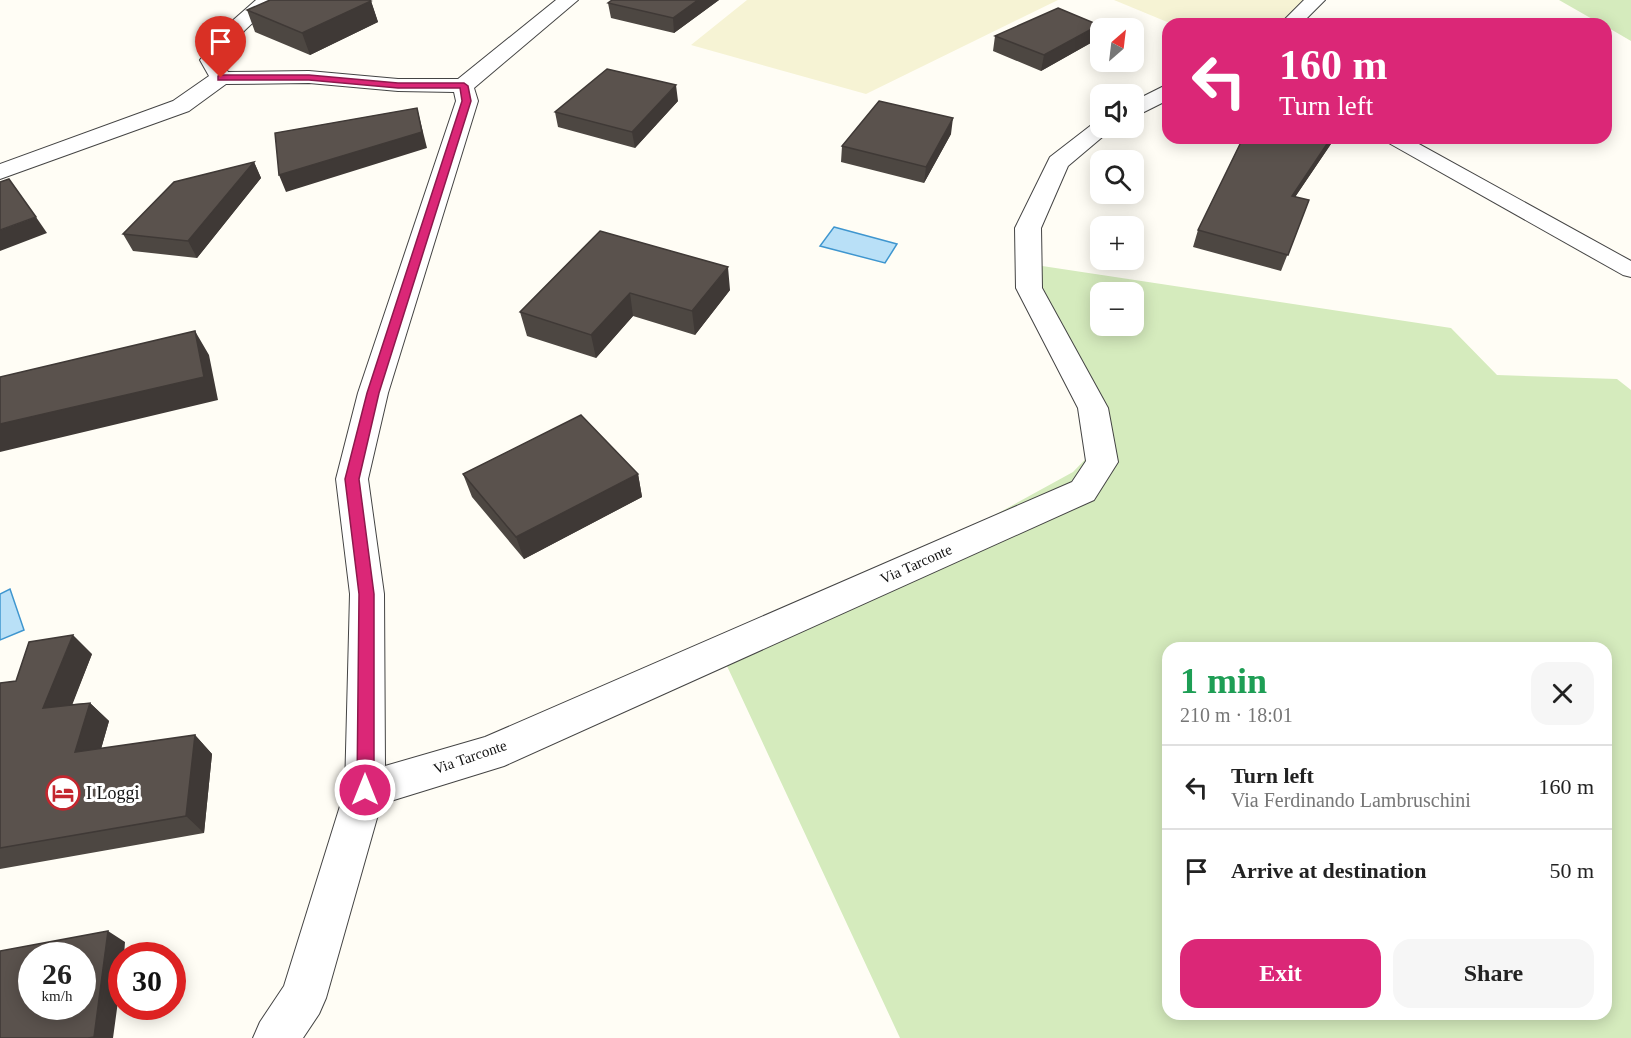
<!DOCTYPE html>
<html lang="en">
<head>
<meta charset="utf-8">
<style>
  body { margin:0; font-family:"Times New Roman",serif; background:#f6f6f6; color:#222; height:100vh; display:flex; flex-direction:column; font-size:22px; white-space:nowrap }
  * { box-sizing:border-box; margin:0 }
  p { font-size:20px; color:#767676 }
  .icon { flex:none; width:33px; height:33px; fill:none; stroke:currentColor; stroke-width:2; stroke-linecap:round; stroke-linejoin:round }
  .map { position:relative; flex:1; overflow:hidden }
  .drawer { position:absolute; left:1162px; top:642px; width:450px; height:378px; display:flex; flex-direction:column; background:#fff; border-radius:18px; box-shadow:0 3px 15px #0003 }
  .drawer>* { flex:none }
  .top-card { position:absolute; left:1162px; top:18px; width:450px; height:126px; border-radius:18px; box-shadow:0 3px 15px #0003; background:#db2777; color:#fff; overflow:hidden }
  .needle { width:39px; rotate:28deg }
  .buttons { position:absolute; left:1090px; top:18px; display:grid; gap:12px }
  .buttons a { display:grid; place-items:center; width:54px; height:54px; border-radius:12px; background:#fff; box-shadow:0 3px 15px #0003; font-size:30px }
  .speed { position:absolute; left:18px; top:942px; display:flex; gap:12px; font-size:30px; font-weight:700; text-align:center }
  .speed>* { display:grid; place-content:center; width:78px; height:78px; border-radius:50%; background:#fff; box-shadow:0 3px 15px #0003; line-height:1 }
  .speed small { font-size:15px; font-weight:400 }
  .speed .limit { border:9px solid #d22; background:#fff; color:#111 }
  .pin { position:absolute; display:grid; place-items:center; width:51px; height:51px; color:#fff; margin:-62px -26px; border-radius:50% 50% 50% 0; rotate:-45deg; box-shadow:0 0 6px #0007 }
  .pin .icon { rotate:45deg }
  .me { position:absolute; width:66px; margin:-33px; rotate:0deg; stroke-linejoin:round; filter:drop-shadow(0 0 4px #0008) }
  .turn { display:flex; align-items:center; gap:21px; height:126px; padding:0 18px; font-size:27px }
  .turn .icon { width:78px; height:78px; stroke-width:2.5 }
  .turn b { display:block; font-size:42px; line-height:51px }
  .round { display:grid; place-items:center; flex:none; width:63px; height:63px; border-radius:18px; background:#f6f6f6 }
  .summary { display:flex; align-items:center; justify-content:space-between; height:102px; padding:0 18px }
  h1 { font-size:36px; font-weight:700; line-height:45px; color:#1e9e55 }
  .primary-button { display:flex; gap:12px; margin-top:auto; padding:12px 18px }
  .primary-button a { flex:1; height:69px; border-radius:18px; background:#db2777; color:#fff; font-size:24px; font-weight:700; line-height:69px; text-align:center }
  .primary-button a+a { background:#f6f6f6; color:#222 }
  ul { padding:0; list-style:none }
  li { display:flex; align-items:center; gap:18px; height:84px; padding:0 18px; border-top:2px solid #e0e0e0 }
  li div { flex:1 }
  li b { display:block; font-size:22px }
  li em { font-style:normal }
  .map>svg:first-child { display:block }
  .farmland { fill:#f6f3d4 }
  .green { fill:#d5ebbd; fill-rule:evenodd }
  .water { fill:#b9e0f7; stroke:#3f96cf; stroke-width:1.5 }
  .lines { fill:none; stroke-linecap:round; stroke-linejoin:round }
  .lane-casing { stroke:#444; stroke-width:2 }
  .street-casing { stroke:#444; stroke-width:2 }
  .lane { fill:#fff; fill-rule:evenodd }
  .street { fill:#fff; fill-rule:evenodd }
  .wall { fill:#4d4742 }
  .shaded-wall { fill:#3f3936 }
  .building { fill:#5a524d; stroke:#3f3936; stroke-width:1.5; fill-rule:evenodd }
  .route { fill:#db2777; stroke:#8e194d; stroke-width:1.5 }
  .labels { text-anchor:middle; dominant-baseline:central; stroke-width:6; stroke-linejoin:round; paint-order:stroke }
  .street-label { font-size:15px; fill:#111; stroke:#fff }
  .near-poi-label { font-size:18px; fill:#111; stroke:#fff; text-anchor:start }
</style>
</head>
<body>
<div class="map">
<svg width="1631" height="1038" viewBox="0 0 1631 1038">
  <rect width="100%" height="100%" fill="#fffdf5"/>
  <path class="farmland" d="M747,0H1058L866,94L691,45Z
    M1114,0H1315L1290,24H1172Z"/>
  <path class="green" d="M1559,0H1631V41L1607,27L1606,24H1601Z
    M1029,264L1451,328L1497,375L1617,379L1631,390V1038H900L720,651L864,587L1073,472L1099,445ZM1101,292H1134V326H1101ZM1168,648H1606V1014H1168Z"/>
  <path class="water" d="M834,227L897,244L885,263L820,246Z
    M10,589L24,630L0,640V594Z"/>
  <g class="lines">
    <g class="lane-casing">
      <path id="lane" d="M1385,138H1408L1631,261V277L1623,275L1387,142Z"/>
    </g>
    <g class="street-casing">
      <path id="street" d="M256,0H277L245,30L221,60L228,72L309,71L398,79H458L556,0H578L474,88L478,101L388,393L368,479L384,594L385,766L485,737L1072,482L1086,461L1078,408L1016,288L1015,228L1050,157L1094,123L1101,121V128H1113L1068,166L1041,228L1042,288L1108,408L1118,462L1094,500L504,766L381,804L326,998L319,1014L303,1038H253L260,1022L284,986L345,790L350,594L336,479L358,393L456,101L454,92L398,91L309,83L226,84L189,111L0,179V164L173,101L209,76L200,60L231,22Z
        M1304,0H1325L1301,24H1280Z
        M1168,84V100L1134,117V101Z"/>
    </g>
    <use href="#lane" class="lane"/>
    <use href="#street" class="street"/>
  </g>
  <path class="wall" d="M719,0L674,33L611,18L608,3Z
    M371,1L378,22L310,55L255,32L247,10Z
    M1099,25L1096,40L1041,71L993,51L995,36Z
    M678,101L635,148L558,127L555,112Z
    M951,134L924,183L841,162L842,146Z
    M1225,138H1335L1295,197L1309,200L1281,271L1193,247L1198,230L1240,144Z
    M254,162L261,178L197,258L133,251L123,234Z
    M600,231L730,290L695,335L633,316L596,358L527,336L520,312Z
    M463,474H638L642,497L524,559L472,497Z
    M92,654L72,704L90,703L109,721L101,749L195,735L212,754L204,833L0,869V683L16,681Z"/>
  <path class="shaded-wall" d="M698,0H719L674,33L673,18Z
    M371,1L378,22L310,55L302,33Z
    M1099,25L1096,40L1041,71L1044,55Z
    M676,85L678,101L635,148L632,132Z
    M417,108L427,148L286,192L279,175Z
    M953,118L951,134L924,183L926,167Z
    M1331,138H1335L1285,212L1292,196Z
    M254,162L261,178L197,258L188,241Z
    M36,217L47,233L0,251V230Z
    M728,267L730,290L695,335L692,311Z
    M630,293L633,316L596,358L591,335Z
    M195,331L209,355L218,400L0,452V424Z
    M638,474L642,497L524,559L516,537Z
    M73,635L92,654L64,726L43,708Z
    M90,703L109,721L95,770L75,752Z
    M195,735L212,754L204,833L186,816Z
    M108,931L125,942L124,956H122V972L113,1038H88Z"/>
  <path class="building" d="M270,0H369L371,1L302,33L247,10Z
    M612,0H698L673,18L608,3Z
    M1058,8L1099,25L1044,55L995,36Z
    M607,69L676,85L632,132L555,112Z
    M879,101L953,118L926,167L842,146Z
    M417,108L422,132L279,175L275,133Z
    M1243,138H1331L1292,196L1309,200L1288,255L1198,230Z
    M254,162L188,241L123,234L174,182Z
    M9,179L36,217L0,230V182Z
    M600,231L728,267L692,311L630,293L591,335L520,312Z
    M195,331L204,377L0,424V377Z
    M581,415L638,474L516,537L463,474Z
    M73,635L43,708L90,703L75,752L195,735L186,816L0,848V683L16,681L29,642Z
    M108,931L94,1037L88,1038H0V951ZM32,956H82V1006H32Z"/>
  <path class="route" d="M221,75H309L398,83H464L468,86L471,101L379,393L359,479L374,594V790L371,796L365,798L359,796L357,790L359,594L345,479L367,393L462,101L460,88H398L309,80H218V76Z"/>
  <defs>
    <g id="hotel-ring" transform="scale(1.725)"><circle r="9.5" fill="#fff" stroke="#c4262e" stroke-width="1.5"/><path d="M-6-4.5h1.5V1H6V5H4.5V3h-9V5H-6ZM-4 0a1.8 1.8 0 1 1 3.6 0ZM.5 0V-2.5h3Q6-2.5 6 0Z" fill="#c4262e"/></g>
  </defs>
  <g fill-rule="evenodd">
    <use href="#hotel-ring" x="63" y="793"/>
  </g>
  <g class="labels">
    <g class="street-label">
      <text transform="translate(916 564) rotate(-24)">Via Tarconte</text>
      <text transform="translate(470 757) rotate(-19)">Via Tarconte</text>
    </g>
    <g class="near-poi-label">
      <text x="86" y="793">I Loggi</text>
    </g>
  </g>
</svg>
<div class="buttons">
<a><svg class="needle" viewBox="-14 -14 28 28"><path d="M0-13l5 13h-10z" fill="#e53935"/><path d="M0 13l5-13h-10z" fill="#767676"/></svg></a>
<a><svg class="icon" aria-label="sound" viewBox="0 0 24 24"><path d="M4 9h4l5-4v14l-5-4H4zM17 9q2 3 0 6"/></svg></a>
<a><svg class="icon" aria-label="search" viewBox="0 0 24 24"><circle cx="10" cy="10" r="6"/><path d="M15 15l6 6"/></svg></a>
<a>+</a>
<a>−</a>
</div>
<div class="speed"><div>26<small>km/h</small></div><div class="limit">30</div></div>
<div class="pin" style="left:221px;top:78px;background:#d93025"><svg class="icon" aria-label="arrive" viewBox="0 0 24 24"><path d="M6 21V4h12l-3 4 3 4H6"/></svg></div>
<svg class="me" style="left:365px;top:790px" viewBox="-20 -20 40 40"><circle r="17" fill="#db2777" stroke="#fff" stroke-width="3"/><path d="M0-11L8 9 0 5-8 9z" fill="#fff"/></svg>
<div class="top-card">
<div class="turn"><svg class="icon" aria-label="left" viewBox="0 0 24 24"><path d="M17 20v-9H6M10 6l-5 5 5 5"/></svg><div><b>160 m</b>Turn left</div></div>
</div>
<section class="drawer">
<div class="summary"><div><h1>1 min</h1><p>210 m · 18:01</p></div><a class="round"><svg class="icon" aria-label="close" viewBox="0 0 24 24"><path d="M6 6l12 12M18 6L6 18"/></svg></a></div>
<ul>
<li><svg class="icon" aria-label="left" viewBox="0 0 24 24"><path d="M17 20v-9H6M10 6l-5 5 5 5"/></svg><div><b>Turn left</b><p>Via Ferdinando Lambruschini</p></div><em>160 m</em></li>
<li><svg class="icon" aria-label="arrive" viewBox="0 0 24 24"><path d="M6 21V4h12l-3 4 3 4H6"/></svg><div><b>Arrive at destination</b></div><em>50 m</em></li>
</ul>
<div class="primary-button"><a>Exit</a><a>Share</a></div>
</section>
</div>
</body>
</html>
